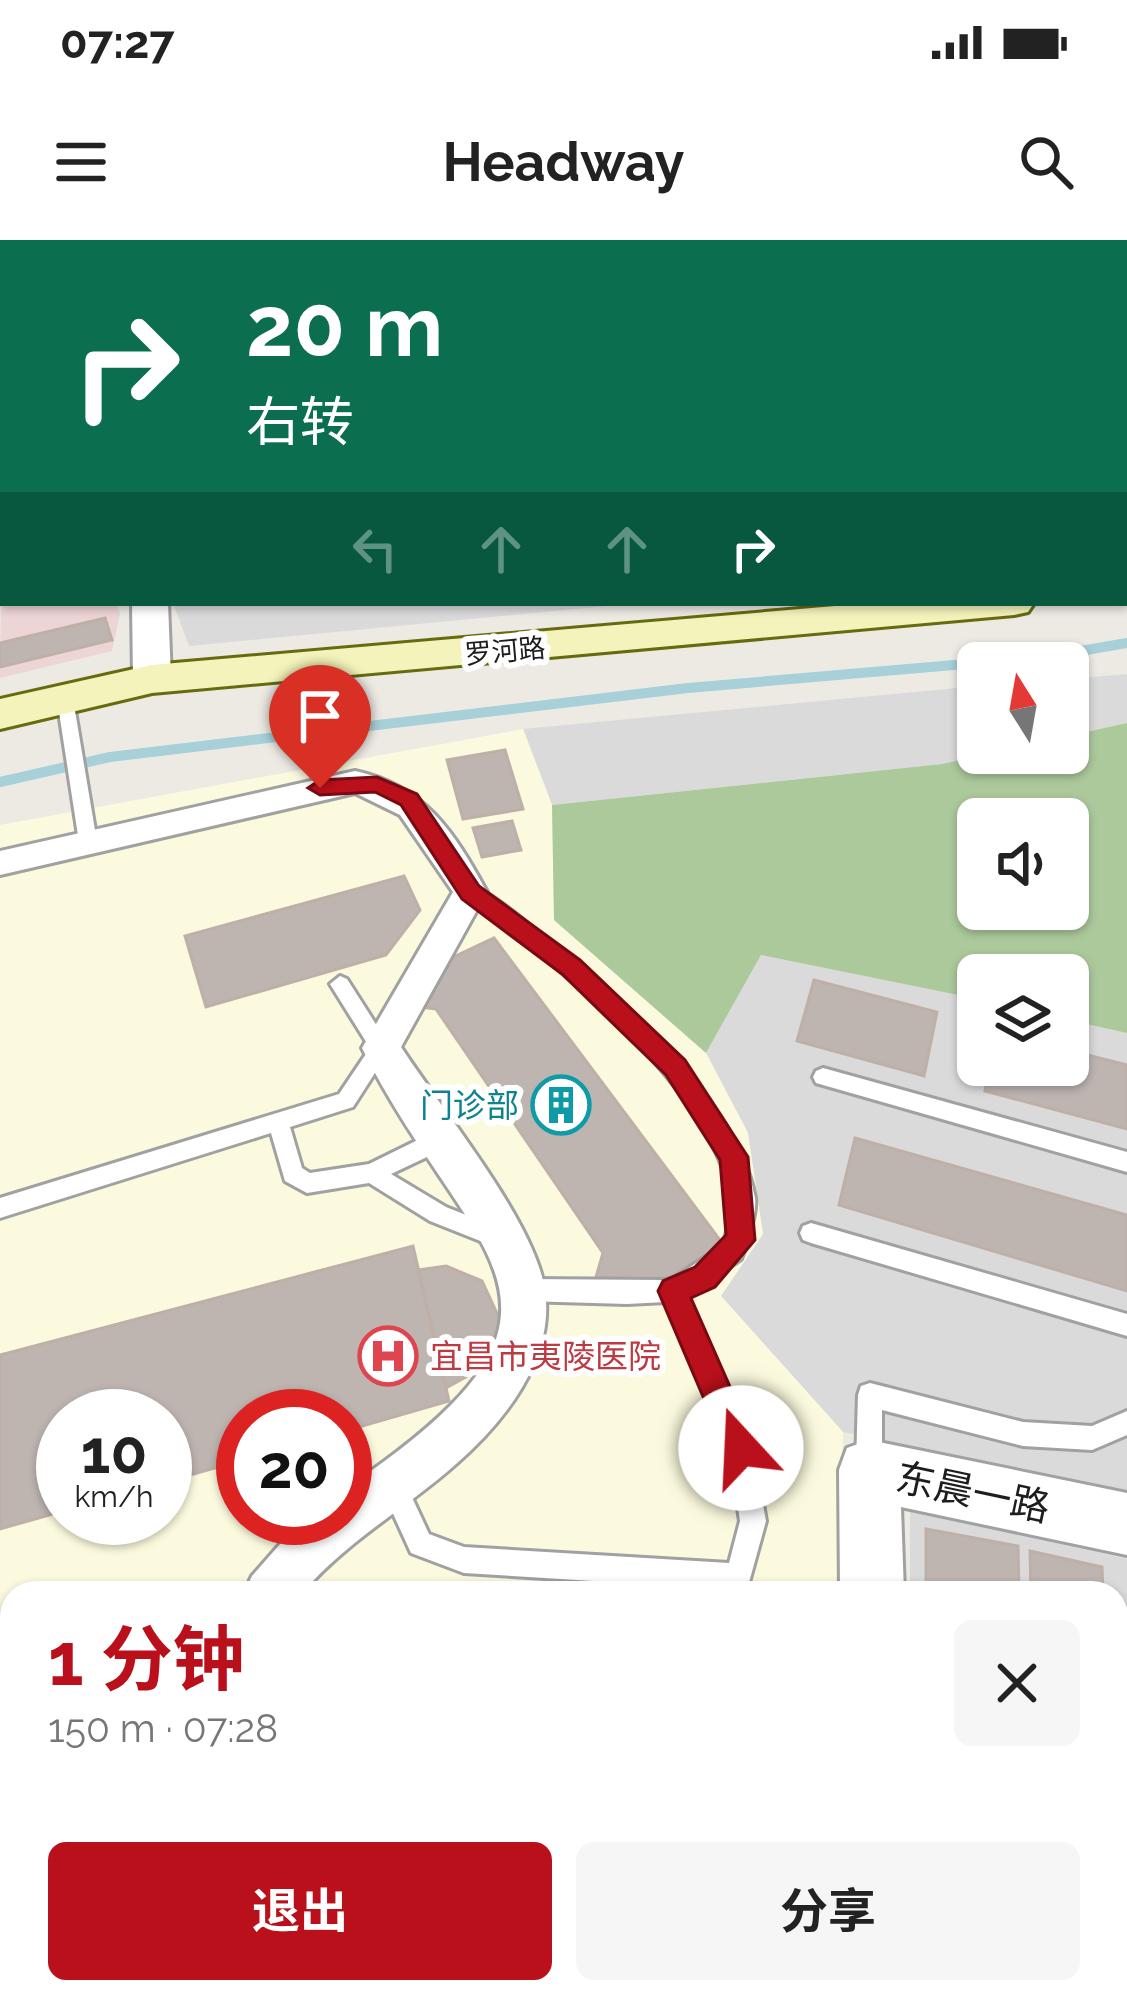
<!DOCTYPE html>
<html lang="zh">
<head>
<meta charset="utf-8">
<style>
  body { margin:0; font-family:Raleway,"Noto Sans SC",sans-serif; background:#f6f6f6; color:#222; height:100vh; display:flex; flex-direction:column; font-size:45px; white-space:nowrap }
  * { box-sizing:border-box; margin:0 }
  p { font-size:39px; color:#767676 }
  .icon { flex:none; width:66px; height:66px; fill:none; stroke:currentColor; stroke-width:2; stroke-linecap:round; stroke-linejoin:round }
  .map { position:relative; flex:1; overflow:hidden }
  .drawer { position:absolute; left:0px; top:1341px; width:1128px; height:423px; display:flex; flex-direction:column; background:#fff; border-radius:36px 36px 0 0; box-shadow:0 3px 9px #0004 }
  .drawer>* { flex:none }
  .guide { position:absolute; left:0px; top:0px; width:1128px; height:366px; box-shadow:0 3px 9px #0004; background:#0b6e4f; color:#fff; overflow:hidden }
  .needle { width:78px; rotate:349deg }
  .fabs { position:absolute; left:957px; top:402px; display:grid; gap:24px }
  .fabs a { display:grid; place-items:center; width:132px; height:132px; border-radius:18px; background:#fff; box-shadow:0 3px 9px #0004; font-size:60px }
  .speed { position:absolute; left:36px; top:1149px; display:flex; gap:24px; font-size:60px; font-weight:700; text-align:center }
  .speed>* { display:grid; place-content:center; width:156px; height:156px; border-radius:50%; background:#fff; box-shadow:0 3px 9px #0004; line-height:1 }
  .speed small { font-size:30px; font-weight:400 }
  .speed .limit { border:18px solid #d22; background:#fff; color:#111 }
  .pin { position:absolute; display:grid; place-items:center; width:102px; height:102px; color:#fff; margin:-123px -51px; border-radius:50% 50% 50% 0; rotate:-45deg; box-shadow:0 0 12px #0007 }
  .pin .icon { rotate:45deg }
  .me { position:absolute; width:132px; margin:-66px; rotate:340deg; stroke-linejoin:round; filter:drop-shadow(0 0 9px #0008) }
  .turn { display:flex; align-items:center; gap:42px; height:252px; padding:0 48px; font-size:54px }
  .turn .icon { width:156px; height:156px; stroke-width:2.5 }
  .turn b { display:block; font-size:84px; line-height:102px }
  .lanes { display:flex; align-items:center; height:114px; padding:0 48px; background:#0003; justify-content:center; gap:60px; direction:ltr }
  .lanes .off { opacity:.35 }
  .round { display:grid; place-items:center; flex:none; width:126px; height:126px; border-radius:18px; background:#f6f6f6 }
  .head { display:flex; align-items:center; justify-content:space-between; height:204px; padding:0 48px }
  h1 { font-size:72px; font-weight:700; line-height:90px; color:#ba101b }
  .primary-button { display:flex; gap:24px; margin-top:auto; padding:24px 48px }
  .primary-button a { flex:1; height:138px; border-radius:18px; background:#ba101b; color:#fff; font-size:48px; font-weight:700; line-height:138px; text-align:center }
  .primary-button a+a { background:#f6f6f6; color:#222 }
  .status { display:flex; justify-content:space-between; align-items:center; height:84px; padding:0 60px; background:#fff; direction:ltr }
  .status svg { height:33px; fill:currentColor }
  header { display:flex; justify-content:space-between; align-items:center; height:156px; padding:0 48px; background:#fff; font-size:54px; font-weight:700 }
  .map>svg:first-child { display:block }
  .residential { fill:#dbdada }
  .commercial { fill:#edd4d5 }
  .education { fill:#fcfade; fill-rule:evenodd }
  .forest { fill:#acc99c; fill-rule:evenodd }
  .parking { fill:#ddd }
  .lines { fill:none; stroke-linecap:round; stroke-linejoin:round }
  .stream { stroke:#a7d0d8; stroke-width:10 }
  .building { fill:#beb5b1; stroke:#beb0a7; stroke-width:3 }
  .service-casing { stroke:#a1a1a1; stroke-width:6 }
  .pedestrian-casing { stroke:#a1a1a1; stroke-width:6 }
  .minor-casing { stroke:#a1a1a1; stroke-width:6 }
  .tertiary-casing { stroke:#a1a1a1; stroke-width:6 }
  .secondary-casing { stroke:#666b0e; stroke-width:6 }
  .primary-casing { stroke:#8a580c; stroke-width:6 }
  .service { fill:#fff; fill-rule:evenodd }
  .pedestrian { fill:#fff; fill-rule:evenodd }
  .minor { fill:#fff; fill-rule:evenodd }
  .tertiary { fill:#fff; fill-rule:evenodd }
  .secondary { fill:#f4f3bb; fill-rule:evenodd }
  .primary { fill:#f4cca2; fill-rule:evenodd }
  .rail { stroke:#6b6b6b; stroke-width:4.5; stroke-dasharray:14 14; stroke-linecap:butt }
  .route { fill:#ba101b; stroke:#790a12; stroke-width:3 }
  .labels { text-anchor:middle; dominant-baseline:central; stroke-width:12; stroke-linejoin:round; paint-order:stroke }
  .far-street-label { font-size:27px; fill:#1d1d1d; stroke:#fff }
  .culture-label { font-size:33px; fill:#0d838f; stroke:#fff; text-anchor:end }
  .health-label { font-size:33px; fill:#be3a42; stroke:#fff; text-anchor:start }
  .near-street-label { font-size:39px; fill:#1d1d1d; stroke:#fff }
</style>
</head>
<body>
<div class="status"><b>07:27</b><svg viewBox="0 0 49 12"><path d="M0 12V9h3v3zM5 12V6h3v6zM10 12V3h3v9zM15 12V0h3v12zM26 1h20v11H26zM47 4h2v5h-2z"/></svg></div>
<header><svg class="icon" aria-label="menu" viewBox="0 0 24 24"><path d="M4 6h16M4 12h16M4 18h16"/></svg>Headway<svg class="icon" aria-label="search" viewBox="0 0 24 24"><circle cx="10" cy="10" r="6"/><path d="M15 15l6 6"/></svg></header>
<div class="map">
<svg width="1127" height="1763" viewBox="0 0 1127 1763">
  <rect width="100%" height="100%" fill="#edeae4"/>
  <path class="residential" d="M689,0H1127V293L1125,3H679Z
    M173,363H638L189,406Z
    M1127,434V483L1068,496V439Z
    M978,446V513H991L942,524L552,565L523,489Z
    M761,715L978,759V825H1068V780L1127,793V1251L843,1192L721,1056L748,893L706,813Z
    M910,1269L1127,1319V1763L1116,1752V1353H910Z"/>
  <path class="commercial" d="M3,179V363H116L120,374L112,411L0,438Z"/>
  <path class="education" d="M523,489L552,565L554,680L706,813L748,893L763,994L721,1056L843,1192L839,1353H12V1752H829V1763H0V585ZM63,1176H165V1278H63ZM243,1176H345V1278H243Z"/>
  <path class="forest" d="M1127,483V793L1068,780V735H978V759L761,715L706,813L554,680L552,565L942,524L991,513H1068V496ZM978,579H1068V669H978Z"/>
  <path class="parking" d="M1116,1501L1127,1503V1763H911V1752H1116Z"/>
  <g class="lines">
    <path class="stream" d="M0,542L110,517L688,448L1046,417L1127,403"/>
  </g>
  <path class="building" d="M105,378L112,400L0,427V403Z
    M505,510L523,569L463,579L447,520Z
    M512,581L521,610L482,617L473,588Z
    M404,636L420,670L386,715L206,767L185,696Z
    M494,698L723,1004L665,1040L596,1037L603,1013L436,769L413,766L441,723Z
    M814,740L937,772L924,836L797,801Z
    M1068,810L1127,825V889L985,851L990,825H1068Z
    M855,898L1127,975V1051L839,965Z
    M413,1006L449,1161L345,1191V1176H243V1220L165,1242V1176H63V1271L0,1289V1115Z
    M446,1026L482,1041L500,1080L491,1113L471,1134L446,1148L418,1030Z
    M926,1289L1018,1306L1019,1353H926Z
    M1030,1311L1102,1327L1103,1353H1031Z
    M283,1752H754V1763H317L281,1759Z"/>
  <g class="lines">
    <g class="service-casing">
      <path id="service" d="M311,0H322L324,3H313Z
        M3,233V241L0,242V234Z
        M65,454L73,459L97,602L88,608L79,602L57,459Z
        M470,645C497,656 522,680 545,698C619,757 738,861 755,958C757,973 748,996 744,1011L741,1019L687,1056L753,1209L766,1281L748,1346L739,1350L464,1333L411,1313L380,1245L384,1236L393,1232L402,1236L429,1294L464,1307L729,1323L740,1281L729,1209L666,1062L627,1064L524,1061L516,1058L513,1050L516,1042L524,1039L665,1040L674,1038L723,1005C726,992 735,974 734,960C733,952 727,942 725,934C689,828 553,721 464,657L461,652Z
        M340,736L347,739L391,808L353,867L290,887L302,928L310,933L369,924L430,894L438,892L446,894L449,901L446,908L391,934L446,967L506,991L509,998L506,1005L498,1008L430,981L369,943L307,953L285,941L271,893L0,978V958L339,854L370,808L330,744Z
        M823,828L1127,912V932L816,843L813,837L816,831Z
        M811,983L1127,1074V1096L811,1003L803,1000L800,993L803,986Z
        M870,1143L1023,1182L1092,1186L1127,1171V1195L1092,1210L1023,1206L882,1170V1225L878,1234L869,1238L860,1234L856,1225L858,1155L861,1146Z"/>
    </g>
    <g class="pedestrian-casing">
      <path id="pedestrian" d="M3,107V117L0,118V108Z"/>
    </g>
    <g class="minor-casing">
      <path id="minor" d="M454,0H484L452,3Z
        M355,531C425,546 454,592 487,652L401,807C441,869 535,981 545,1051C555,1119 503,1183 456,1224C403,1271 350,1298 302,1353H244L252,1336L303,1278H345V1249C620,1063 470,1024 362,808L453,652L400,575L355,553L0,635V611Z
        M12,1689V1747L0,1748V1690Z
        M129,1752H187L186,1763H128Z"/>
    </g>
    <g class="tertiary-casing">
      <path id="tertiary" d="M643,0H676L641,3Z
        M0,32L3,33V54L0,53Z
        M132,363H168L171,439L166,448H138L133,439Z
        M869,1200L1127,1253V1315L901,1267L904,1353H840L839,1230L847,1208Z
        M843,1752H919V1763H843Z"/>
    </g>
    <g class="secondary-casing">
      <path id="secondary" d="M1125,322H1127V346H1125Z
        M870,363H1034L1028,372L1014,375L152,453L0,489V459L152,425Z"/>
    </g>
    <g class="primary-casing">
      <path id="primary" d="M6,0H52L4,3Z"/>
    </g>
    <use href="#service" class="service"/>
    <use href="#pedestrian" class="pedestrian"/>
    <use href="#minor" class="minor"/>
    <use href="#tertiary" class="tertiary"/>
    <use href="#secondary" class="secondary"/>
    <use href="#primary" class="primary"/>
    <path class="rail" d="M542,3L554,0"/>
  </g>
  <path class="route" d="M377,537L417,554L479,646L580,720L685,820L748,917L755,1000L715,1047L691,1058L757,1208L752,1220L741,1225L730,1220L658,1051L663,1041L695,1027L726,995L720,920L666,835L562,734L462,659L401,565L375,552L320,555L308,548L320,540Z"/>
  <defs>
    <g id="building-ring" transform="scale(3)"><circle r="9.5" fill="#fff" stroke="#0f9aa8" stroke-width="1.5"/><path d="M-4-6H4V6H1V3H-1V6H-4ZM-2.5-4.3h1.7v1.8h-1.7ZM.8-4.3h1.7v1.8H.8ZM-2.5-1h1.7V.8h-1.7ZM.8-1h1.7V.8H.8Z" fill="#0f9aa8"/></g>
    <g id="hospital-ring" transform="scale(3)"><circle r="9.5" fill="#fff" stroke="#e0444e" stroke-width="1.5"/><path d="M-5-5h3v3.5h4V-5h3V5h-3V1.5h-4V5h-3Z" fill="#e0444e"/></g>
  </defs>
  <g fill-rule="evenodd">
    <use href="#building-ring" x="561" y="865"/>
    <use href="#hospital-ring" x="388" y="1116"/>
  </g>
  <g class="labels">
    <g class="far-street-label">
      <text transform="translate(505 411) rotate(-5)">罗河路</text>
    </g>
    <g class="culture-label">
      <text x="519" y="865">门诊部</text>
    </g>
    <g class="health-label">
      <text x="430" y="1116">宜昌市夷陵医院</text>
    </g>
    <g class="near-street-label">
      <text transform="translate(973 1252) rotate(12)">东晨一路</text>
    </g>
  </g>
</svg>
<div class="fabs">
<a><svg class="needle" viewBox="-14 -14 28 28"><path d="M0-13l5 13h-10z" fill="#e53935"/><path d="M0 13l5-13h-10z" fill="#767676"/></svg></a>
<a><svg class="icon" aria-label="sound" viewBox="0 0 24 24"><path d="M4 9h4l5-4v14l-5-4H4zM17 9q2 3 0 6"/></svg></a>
<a><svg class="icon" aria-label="layers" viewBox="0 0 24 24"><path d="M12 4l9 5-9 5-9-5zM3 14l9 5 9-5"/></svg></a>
</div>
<div class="speed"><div>10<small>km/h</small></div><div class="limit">20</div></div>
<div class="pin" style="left:320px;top:548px;background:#d93025"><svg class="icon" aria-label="arrive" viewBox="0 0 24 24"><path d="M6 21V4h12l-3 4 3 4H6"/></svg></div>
<svg class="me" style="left:741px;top:1208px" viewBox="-20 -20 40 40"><circle r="19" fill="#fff"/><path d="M0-13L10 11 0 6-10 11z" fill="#ba101b"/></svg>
<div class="guide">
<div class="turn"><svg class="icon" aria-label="right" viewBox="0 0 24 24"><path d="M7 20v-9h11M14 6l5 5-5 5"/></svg><div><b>20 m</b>右转</div></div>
<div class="lanes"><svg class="icon off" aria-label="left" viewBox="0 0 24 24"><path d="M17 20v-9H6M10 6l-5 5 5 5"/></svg><svg class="icon off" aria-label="ahead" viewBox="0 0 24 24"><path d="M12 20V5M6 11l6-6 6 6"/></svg><svg class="icon off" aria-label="ahead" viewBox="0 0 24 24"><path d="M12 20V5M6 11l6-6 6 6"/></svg><svg class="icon" aria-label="right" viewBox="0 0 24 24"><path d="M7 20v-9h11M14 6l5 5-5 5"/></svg></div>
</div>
<section class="drawer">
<div class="head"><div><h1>1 分钟</h1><p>150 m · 07:28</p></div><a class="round"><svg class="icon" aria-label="close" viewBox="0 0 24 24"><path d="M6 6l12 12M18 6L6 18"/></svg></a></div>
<div class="primary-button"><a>退出</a><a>分享</a></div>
</section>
</div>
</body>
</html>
